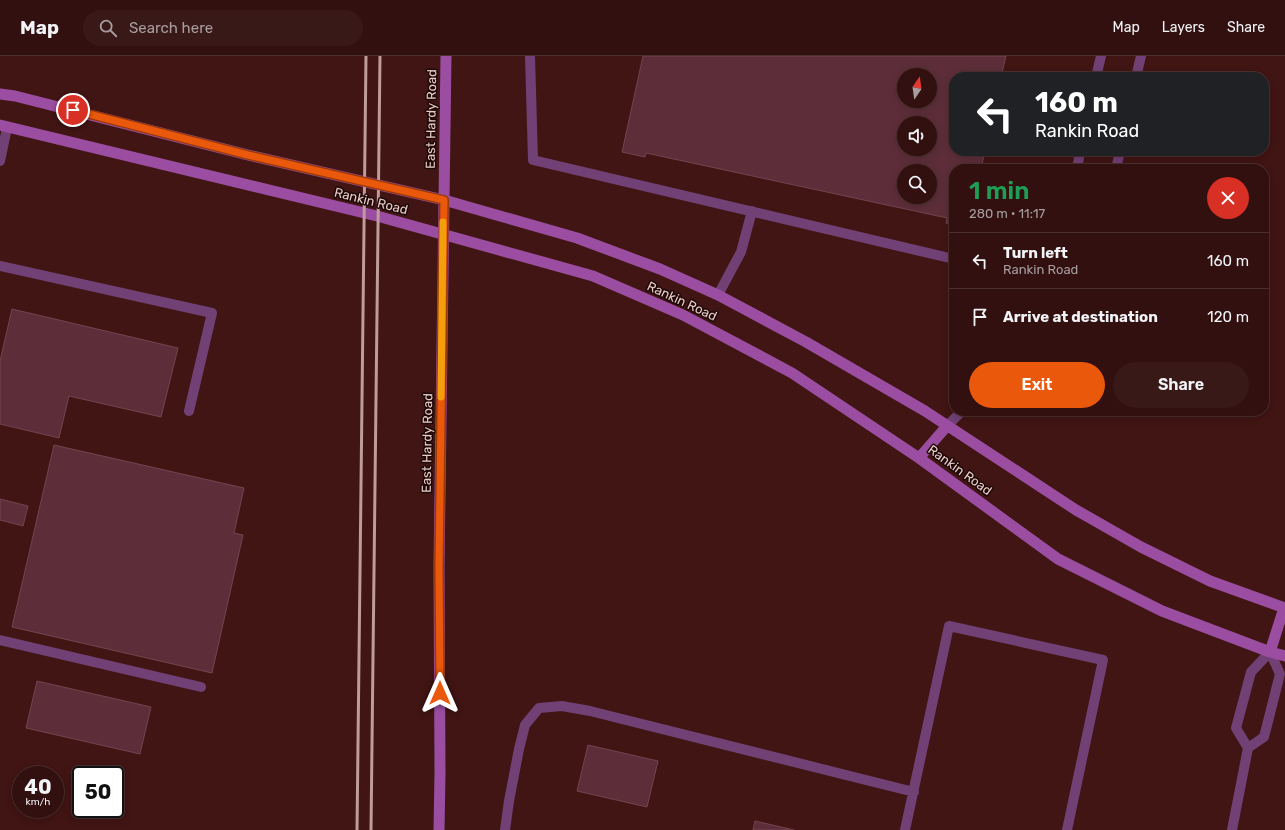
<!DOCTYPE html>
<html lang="en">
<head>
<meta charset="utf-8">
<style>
  body { margin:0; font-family:Rubik,sans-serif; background:#391918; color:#f1f3f6; height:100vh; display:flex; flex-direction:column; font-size:15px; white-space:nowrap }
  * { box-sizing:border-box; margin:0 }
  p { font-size:13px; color:#a89d9e }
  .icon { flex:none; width:22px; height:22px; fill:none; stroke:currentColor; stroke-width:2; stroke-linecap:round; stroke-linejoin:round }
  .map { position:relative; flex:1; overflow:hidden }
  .panel { position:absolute; left:949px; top:108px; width:320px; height:252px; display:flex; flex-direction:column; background:#31100f; border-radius:16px; box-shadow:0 2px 10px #0003,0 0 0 1px #4c302f }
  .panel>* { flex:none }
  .hud { position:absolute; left:949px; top:16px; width:320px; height:84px; border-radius:16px; box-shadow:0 2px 10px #0003,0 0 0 1px #4c302f; background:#202124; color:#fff; overflow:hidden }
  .needle { width:26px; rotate:13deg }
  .buttons { position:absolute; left:897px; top:12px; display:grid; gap:8px }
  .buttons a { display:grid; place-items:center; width:40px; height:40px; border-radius:50%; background:#31100f; box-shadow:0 2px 10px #0003,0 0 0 1px #4c302f; font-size:20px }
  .speed { position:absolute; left:12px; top:710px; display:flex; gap:8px; font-size:20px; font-weight:700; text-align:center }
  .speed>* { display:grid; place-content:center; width:52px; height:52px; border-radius:50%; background:#31100f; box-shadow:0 2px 10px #0003,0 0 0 1px #4c302f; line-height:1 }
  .speed small { font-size:10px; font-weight:400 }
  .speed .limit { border:2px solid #111; border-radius:6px; background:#fff; color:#111 }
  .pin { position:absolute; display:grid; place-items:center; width:34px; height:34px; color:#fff; margin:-17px; border:2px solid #fff; border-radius:50%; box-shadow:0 1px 4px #0007 }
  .me { position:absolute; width:44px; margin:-22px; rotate:0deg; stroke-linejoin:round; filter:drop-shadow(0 0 3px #0008) }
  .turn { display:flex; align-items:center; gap:14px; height:84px; padding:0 20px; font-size:18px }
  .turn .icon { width:52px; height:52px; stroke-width:2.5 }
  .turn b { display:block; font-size:28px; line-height:34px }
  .round { display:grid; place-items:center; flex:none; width:42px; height:42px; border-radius:21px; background:#391918 }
  .overview { display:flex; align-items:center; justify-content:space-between; height:68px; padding:0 20px }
  h1 { font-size:24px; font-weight:600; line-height:30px; color:#1e9e55 }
  .action { display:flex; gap:8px; margin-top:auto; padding:8px 20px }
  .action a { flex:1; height:46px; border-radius:24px; background:#ea580c; color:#fff; font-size:16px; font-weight:600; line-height:46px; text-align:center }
  .action a+a { background:#391918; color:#f1f3f6 }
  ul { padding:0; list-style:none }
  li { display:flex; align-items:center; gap:12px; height:56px; padding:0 20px; border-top:1px solid #4c302f }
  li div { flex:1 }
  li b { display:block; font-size:15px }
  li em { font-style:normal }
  header { display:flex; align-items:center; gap:24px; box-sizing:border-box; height:56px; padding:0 20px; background:#31100f; border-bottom:1px solid #4c302f }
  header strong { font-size:19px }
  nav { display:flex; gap:22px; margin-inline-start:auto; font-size:14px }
  .search { width:280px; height:36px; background:#391918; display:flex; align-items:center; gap:10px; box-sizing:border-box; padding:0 14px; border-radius:22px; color:#a89d9e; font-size:15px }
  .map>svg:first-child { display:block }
  .building { fill:#5d2e3a; stroke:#74434f; fill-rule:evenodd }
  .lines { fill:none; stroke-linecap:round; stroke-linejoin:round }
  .service { stroke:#714175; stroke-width:10 }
  .secondary { stroke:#9b4ea1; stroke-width:11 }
  .rail { stroke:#be9c99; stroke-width:3 }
  .route-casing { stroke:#983908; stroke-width:10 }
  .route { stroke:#ea580c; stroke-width:7 }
  .slow { stroke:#f59e0b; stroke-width:7 }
  .labels { text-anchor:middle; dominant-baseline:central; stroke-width:3; stroke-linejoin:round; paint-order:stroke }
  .street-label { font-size:13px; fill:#eacbc8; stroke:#1b0807 }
</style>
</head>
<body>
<header>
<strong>Map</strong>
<div class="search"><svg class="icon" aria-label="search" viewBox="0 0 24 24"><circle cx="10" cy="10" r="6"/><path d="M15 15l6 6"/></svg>Search here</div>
<nav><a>Map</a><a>Layers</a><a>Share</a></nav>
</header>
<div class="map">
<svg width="1285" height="774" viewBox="0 0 1285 774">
  <rect width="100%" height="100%" fill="#411514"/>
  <path class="building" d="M643,0H1006L1001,21H954V95H985L981,113H954V169L946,167L947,162L646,97L645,101L622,96ZM904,19H930V45H904ZM904,67H930V93H904ZM904,115H930V141H904Z
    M12,253L178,292L161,361L69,340L59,382L0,368V305Z
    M54,389L244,432L234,477L243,479L212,617L12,571Z
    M0,443L28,450L23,470L0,464Z
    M37,625L151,651L140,698L26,672Z
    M588,689L658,705L647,751L577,735Z
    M755,765L794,774H753Z"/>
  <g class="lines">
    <path class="service" d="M530,0L533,104L954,203
      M1096,21L1101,0
      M1136,21L1141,0
      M0,105L7,72
      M1077,113L1080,95
      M1116,113L1120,95
      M0,210L212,257L189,355
      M718,239L741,196L752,155
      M947,370L962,355
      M0,584L201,631
      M505,774L509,745L519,693L525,669L539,652L562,650L590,655L914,736
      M905,774L949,570L1103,604L1067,774
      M1232,774L1248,692L1264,681L1280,618L1270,596L1251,616L1236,672L1248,692"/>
    <path class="secondary" d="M0,38L15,40L248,99L444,144L577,182L660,213L718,239L806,286L925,355L1076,454L1141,491L1210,525L1285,552
      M0,69L377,160L593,220L683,259L792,317L919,402L1058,503L1162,555L1270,596L1285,600
      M919,402L947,370
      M1270,596L1284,552
      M439,774L440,717L439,510L446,0"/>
    <path class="rail" d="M357,774L366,0
      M371,774L380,0"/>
  </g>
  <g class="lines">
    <g class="route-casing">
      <path id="route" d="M73,54L248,99L444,144L439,510L440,637"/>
    </g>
    <use href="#route" class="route"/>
    <path class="slow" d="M441,341L443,166"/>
  </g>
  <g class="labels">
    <g class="street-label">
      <text transform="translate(431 63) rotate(-89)">East Hardy Road</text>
      <text transform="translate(371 145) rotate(14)">Rankin Road</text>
      <text transform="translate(682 245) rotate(25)">Rankin Road</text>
      <text transform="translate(427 387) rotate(-89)">East Hardy Road</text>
      <text transform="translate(960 414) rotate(36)">Rankin Road</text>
    </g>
  </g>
</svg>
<div class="buttons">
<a><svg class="needle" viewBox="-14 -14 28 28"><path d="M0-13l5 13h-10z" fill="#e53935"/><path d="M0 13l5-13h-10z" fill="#a89d9e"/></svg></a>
<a><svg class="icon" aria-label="sound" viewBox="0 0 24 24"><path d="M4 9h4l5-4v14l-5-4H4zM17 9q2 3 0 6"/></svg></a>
<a><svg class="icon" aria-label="search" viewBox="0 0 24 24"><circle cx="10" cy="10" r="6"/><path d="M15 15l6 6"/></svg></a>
</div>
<div class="speed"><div>40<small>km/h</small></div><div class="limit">50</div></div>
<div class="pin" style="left:73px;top:54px;background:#d93025"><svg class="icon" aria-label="arrive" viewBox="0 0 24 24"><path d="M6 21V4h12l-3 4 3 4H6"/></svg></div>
<svg class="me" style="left:440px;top:637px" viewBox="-20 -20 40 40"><path d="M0-17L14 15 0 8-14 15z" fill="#ea580c" stroke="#fff" stroke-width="4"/></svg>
<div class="hud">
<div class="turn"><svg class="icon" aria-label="left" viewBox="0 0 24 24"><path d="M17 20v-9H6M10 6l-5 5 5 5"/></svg><div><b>160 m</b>Rankin Road</div></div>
</div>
<section class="panel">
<div class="overview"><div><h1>1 min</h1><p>280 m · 11:17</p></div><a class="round" style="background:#d93025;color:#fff"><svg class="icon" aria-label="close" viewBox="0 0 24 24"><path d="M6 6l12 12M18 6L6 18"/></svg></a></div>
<ul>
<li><svg class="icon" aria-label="left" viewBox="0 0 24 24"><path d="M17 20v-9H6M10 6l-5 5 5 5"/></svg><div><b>Turn left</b><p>Rankin Road</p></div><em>160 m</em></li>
<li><svg class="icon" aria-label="arrive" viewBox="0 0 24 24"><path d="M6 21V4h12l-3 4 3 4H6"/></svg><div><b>Arrive at destination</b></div><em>120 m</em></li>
</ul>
<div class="action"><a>Exit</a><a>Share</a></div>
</section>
</div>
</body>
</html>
